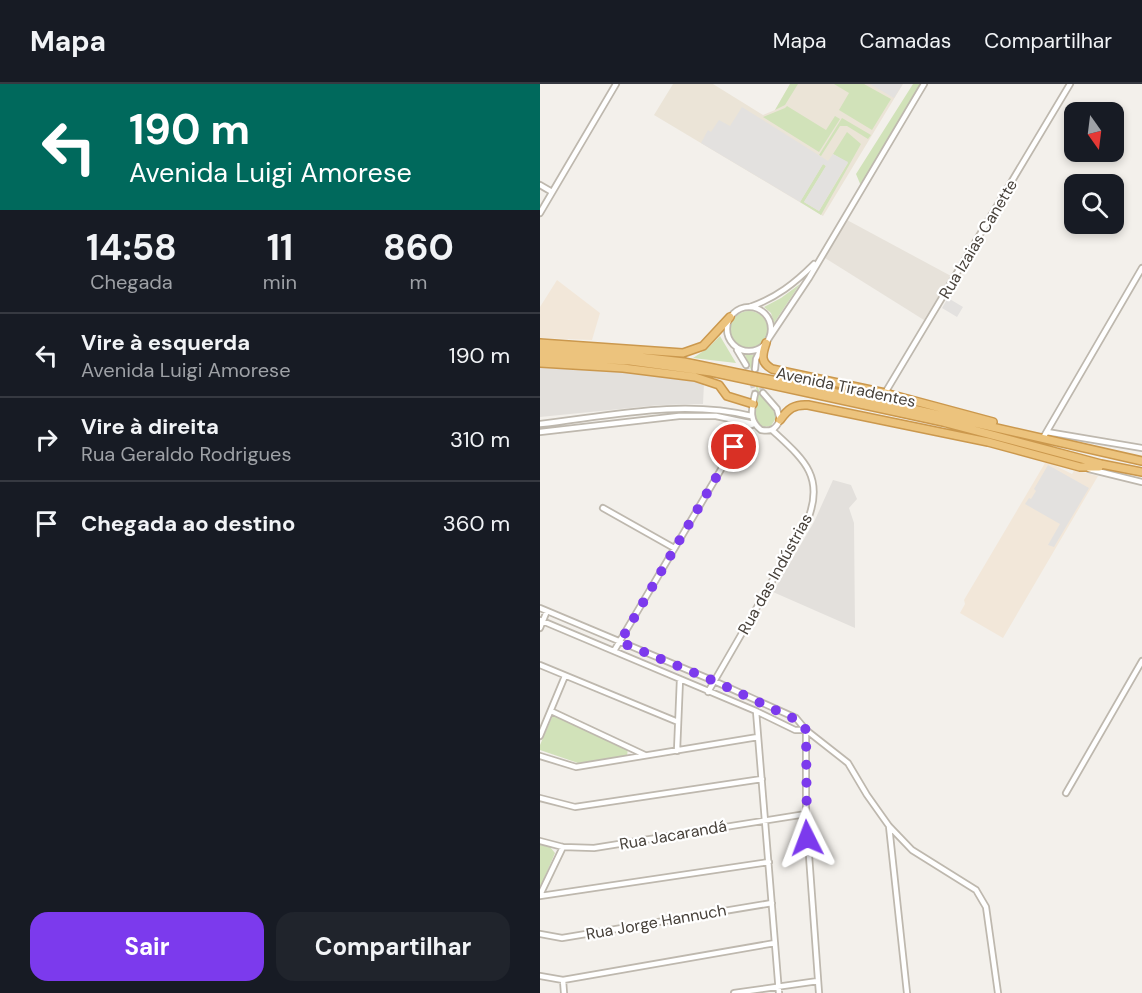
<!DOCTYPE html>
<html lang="pt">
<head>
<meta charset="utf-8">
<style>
  body { margin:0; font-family:"DM Sans",sans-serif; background:#20242c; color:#f1f3f6; height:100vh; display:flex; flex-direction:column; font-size:22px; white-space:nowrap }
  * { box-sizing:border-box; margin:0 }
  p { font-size:20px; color:#9ea1a6 }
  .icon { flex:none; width:33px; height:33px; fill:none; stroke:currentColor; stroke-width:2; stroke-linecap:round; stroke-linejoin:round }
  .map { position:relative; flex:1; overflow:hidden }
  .drawer { display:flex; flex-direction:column; background:#171b24; width:540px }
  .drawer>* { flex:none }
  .guide { background:#00695c; color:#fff; overflow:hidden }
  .needle { width:39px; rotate:166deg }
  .tools { position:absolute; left:524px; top:18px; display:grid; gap:12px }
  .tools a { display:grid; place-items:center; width:60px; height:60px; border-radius:12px; background:#171b24; box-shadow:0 3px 9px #0003; font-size:30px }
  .pin { position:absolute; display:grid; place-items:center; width:51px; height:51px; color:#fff; margin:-26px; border:3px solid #fff; border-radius:50%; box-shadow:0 2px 6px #0007 }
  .me { position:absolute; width:66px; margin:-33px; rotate:357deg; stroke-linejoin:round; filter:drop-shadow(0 0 4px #0008) }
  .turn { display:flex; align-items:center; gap:21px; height:126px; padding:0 30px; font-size:27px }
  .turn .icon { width:78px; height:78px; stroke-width:2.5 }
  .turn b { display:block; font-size:42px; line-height:51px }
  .eta { display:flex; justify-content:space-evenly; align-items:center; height:102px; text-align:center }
  .eta b { font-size:36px; font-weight:700; line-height:42px }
  .primary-button { display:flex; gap:12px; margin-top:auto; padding:12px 30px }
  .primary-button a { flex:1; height:69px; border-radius:18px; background:#7c3aed; color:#fff; font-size:24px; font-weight:700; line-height:69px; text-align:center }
  .primary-button a+a { background:#20242c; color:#f1f3f6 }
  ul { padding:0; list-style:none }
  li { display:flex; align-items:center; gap:18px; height:84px; padding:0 30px; border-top:2px solid #363941 }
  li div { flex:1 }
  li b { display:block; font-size:22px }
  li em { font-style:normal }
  header { display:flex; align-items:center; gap:36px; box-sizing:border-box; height:84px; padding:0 30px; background:#171b24; border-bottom:2px solid #363941 }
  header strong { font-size:28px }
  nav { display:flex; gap:33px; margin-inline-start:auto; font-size:21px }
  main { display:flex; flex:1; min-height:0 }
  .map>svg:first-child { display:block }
  .residential { fill:#e7e2da }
  .commercial { fill:#f2e7d9 }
  .industrial { fill:#e3e0dc }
  .education { fill:#ebe4d7 }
  .green { fill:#d1e2b9 }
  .parking { fill:#e3e1df }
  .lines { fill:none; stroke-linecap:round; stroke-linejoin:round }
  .minor-tunnel { stroke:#d1cdc8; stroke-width:4.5; stroke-dasharray:4.5 2; stroke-linecap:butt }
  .minor-casing { stroke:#beb8ae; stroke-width:8 }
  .highway-casing { stroke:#cb984d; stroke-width:10 }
  .minor { stroke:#fff; stroke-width:4.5 }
  .highway { stroke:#ecc37d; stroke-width:7 }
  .route { stroke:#7c3aed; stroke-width:10; stroke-dasharray:0 18 }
  .labels { text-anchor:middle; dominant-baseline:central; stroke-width:4.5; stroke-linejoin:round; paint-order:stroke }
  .street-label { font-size:16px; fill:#47413a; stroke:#fff }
</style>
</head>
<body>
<header>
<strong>Mapa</strong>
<nav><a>Mapa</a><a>Camadas</a><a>Compartilhar</a></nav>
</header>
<main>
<section class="drawer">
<div class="guide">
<div class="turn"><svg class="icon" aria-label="left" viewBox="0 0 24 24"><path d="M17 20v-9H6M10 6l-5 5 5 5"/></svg><div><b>190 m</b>Avenida Luigi Amorese</div></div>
</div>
<div class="eta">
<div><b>14:58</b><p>Chegada</p></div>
<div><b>11</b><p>min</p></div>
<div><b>860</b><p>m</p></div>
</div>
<ul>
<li><svg class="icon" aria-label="left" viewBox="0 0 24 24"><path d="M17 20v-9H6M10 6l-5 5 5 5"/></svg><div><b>Vire à esquerda</b><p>Avenida Luigi Amorese</p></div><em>190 m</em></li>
<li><svg class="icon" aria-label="right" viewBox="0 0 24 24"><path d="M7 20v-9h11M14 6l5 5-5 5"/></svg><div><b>Vire à direita</b><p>Rua Geraldo Rodrigues</p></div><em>310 m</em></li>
<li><svg class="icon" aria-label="arrive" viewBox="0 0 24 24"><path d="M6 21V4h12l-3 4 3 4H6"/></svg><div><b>Chegada ao destino</b></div><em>360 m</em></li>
</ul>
<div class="primary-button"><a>Sair</a><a>Compartilhar</a></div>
</section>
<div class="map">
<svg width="602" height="909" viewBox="0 0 602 909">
  <rect width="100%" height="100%" fill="#f3f0eb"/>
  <path class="residential" d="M307,136L411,192L384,236L285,174Z"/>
  <path class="commercial" d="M17,196L60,229L52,256L0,254V223Z
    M508,378L532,390L534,387L542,388L558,392L463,554L420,529L425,520L424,516L505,379Z"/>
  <path class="industrial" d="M0,282L50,283L164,299L163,320L120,321L0,333Z
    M293,396L311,401L317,415L309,424L314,439L315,544L233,508L274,438Z"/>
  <path class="education" d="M133,0H173L223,31L235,26L250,0H363L283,132L114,31Z"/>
  <path class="green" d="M250,0H258L245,21L235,26Z
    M294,0H324L351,15L332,46L299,26L309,9Z
    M373,0H384L321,102L316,90Z
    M247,22L286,46L295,32L300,35L279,68L223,33L245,24Z
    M302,34L331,51L328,55L307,42H300L281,72L279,71Z
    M307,48L321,60L281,131L260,118L283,80L286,82L264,118L279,127L308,79L293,70Z
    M260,200L234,239L231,229L224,223L241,214Z
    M190 246a19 19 0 1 1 38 0a19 19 0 1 1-38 0Z
    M180,252L196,279L153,274L168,264Z
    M205,271H215C212,286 216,306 226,318C230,323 235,326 236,334L231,342L223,343C209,333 220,322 217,308C215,296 210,282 205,271Z
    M13,631L88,663L87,673L38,679L0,666V661Z
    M0,761L10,763L15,769L0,804Z"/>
  <path class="parking" d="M330,0H361L362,1L354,14Z
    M202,23L288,77L293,70L308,78L279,127L264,118L286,82L283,80L260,118L161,59L168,46L171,48L179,36L190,42Z
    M408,214L423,223L417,233L402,224Z
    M508,381L549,404L514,463L508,461L520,440L485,420L489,414L491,415L496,407L494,405Z"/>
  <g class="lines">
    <path class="minor-tunnel" d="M206,281L215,310
      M215,285L223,309"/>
    <g class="minor-casing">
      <path id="minor" d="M0,101L12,108
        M0,129L76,0
        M187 245a22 22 0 1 1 44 0a22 22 0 1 1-44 0Z
        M210,223C236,214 255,199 274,180
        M229,254L269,194L384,0
        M197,266L206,281
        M215,285L216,275L221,265
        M345,309L530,0
        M215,310C212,324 208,336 221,346C231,348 236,345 240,336L237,325L223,309
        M0,340C69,332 142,315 211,332
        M0,348L139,332H176L214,340
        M507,348L602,364
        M503,354L602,184
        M549,385L602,398
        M63,424L134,464
        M0,524L174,597L256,634L266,646L308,679L327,711L349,742L372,766L436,806L446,823L458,909
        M0,536L216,627L255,646H266
        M0,544L7,527
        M74,567L206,343L214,340
        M0,581L138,638
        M168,608L268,435C285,391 262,374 232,346
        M11,627L105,671
        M216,627L239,909
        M266,646V730L279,909
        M0,652L25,592
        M137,667L140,595
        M0,672L36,683L218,653
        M526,709L602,577
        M0,714L35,723L222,695
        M349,742L367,909
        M0,757L23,763L54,764L266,730
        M0,811L23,763
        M0,812L229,778
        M0,850L22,854L232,819
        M0,892L23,896L235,859
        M23,896L24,909
        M194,909L278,897"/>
    </g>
    <g class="highway-casing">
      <path id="highway" d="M0,259L143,269L163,262L190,233
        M226,259C222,271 220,278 232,285L345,309L453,338
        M0,266L91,272L144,278L351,320L602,377
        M0,273L90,277L171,288L403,338L561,380L602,388
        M0,279L83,284L155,293L179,301L187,312L213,320
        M240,336C248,325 254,320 268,321L448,358L540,383H559"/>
    </g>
    <use href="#minor" class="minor"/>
    <use href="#highway" class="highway"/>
  </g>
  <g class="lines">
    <path class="route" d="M194,363L80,558L174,597L261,638L266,646L267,754"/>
  </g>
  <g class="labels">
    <g class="street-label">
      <text transform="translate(438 155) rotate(-59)">Rua Izaias Canette</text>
      <text transform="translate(306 303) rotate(12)">Avenida Tiradentes</text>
      <text transform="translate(235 490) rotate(-61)">Rua das Indústrias</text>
      <text transform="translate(133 751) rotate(-10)">Rua Jacarandá</text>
      <text transform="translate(116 838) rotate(-10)">Rua Jorge Hannuch</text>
    </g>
  </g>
</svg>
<div class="tools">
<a><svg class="needle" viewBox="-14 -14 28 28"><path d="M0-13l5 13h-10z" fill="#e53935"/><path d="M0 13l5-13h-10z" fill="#9ea1a6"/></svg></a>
<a><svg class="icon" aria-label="search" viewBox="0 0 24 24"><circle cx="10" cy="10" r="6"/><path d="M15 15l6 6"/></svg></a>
</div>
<div class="pin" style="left:194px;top:363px;background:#d93025"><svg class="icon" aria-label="arrive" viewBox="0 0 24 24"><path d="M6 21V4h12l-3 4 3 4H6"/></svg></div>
<svg class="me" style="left:267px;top:754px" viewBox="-20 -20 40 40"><path d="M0-17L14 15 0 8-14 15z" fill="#7c3aed" stroke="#fff" stroke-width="4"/></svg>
</div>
</main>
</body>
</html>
